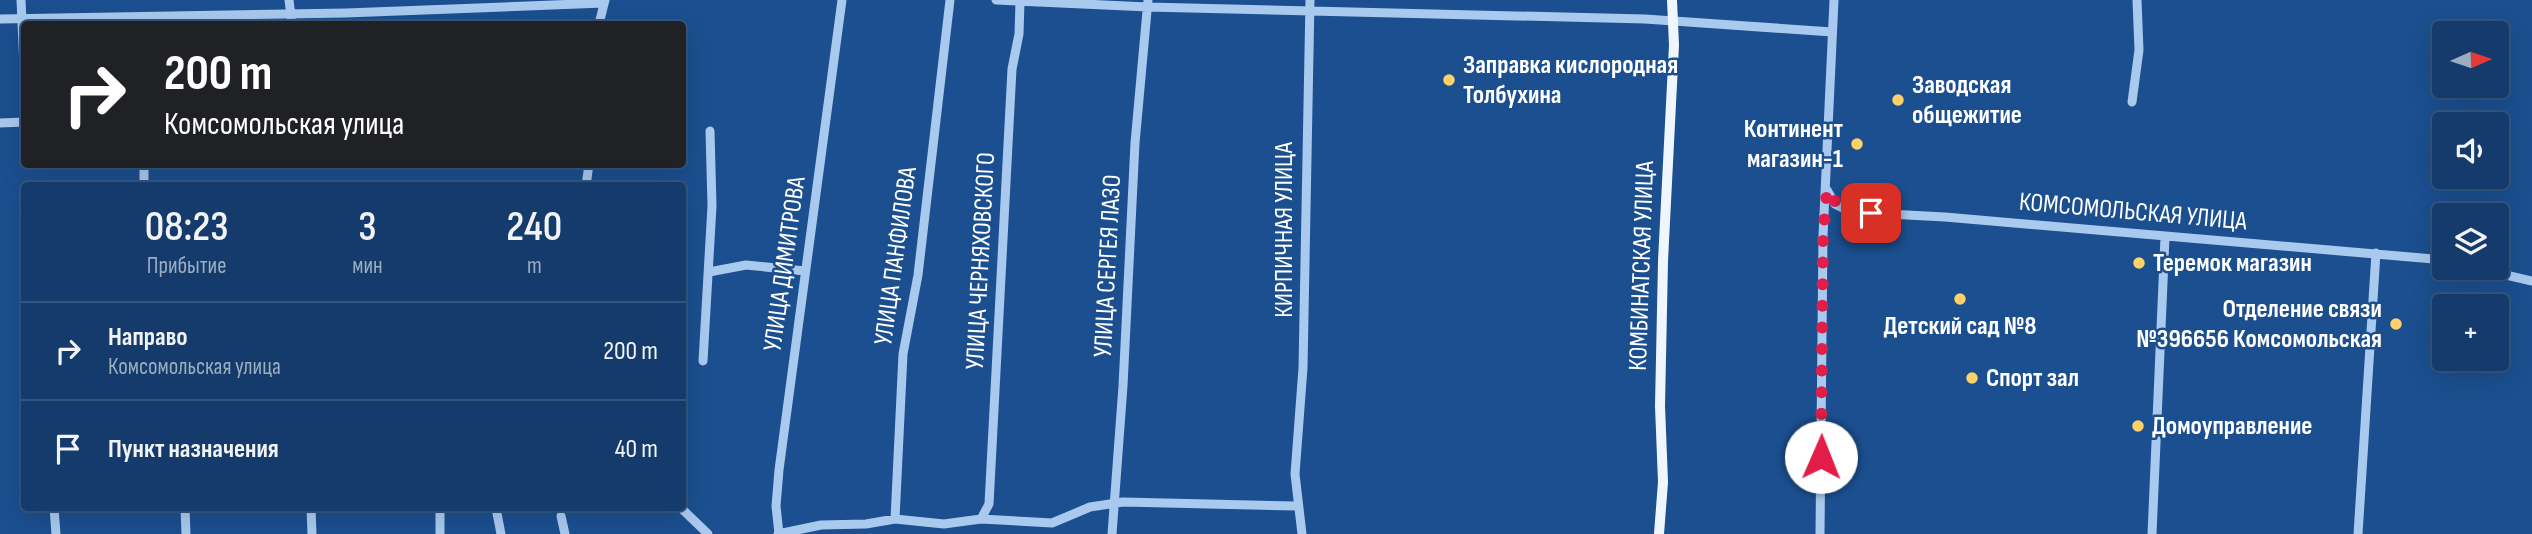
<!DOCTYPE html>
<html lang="ru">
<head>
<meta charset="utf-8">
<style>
  body { margin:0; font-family:"Sofia Sans Condensed",sans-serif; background:#1d4271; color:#f1f3f6; height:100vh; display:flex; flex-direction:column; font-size:26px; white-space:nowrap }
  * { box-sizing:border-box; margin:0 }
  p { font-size:23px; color:#9dadc1 }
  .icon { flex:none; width:38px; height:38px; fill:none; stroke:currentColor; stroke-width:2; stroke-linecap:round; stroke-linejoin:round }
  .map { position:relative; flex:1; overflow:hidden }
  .details { position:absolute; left:21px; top:182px; width:665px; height:329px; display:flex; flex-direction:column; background:#143b6b; border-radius:7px; box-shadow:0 7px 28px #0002,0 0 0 2px #33557e }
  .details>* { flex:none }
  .banner { position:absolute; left:21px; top:21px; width:665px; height:147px; border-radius:7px; box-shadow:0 7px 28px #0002,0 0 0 2px #33557e; background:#202124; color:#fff; overflow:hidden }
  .needle { width:46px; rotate:87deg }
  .buttons { position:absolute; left:2432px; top:21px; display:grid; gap:14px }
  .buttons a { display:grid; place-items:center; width:77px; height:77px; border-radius:7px; background:#143b6b; box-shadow:0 7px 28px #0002,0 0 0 2px #33557e; font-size:35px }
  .pin { position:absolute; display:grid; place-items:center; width:60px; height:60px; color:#fff; margin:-30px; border-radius:14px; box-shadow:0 4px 10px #0006 }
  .me { position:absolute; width:77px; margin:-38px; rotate:1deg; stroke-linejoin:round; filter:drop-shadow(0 0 5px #0008) }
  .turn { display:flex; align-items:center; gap:24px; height:147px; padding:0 28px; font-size:32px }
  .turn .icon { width:91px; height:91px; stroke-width:2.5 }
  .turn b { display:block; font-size:49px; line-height:60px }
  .eta { display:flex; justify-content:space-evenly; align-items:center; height:119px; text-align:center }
  .eta b { font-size:42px; font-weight:600; line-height:49px }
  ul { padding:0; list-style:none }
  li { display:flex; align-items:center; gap:21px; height:98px; padding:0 28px; border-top:2px solid #33557e }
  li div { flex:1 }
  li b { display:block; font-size:26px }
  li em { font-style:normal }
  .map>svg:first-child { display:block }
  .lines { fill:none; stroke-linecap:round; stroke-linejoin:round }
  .minor { stroke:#a9c9ee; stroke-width:9 }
  .major { stroke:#f0f6ff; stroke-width:10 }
  .route { stroke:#e11d48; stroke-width:12; stroke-dasharray:0 21.6 }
  .poi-dot { fill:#ffd166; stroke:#1b4f8f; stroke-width:2.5 }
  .labels { text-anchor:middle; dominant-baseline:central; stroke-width:5; stroke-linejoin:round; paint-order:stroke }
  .poi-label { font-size:26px; font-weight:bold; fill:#fff; stroke:#1b4f8f; text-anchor:start }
  .street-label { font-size:26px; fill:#fff; stroke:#1b4f8f }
</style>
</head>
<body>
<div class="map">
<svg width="2532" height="534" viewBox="0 0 2532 534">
  <rect width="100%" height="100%" fill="#1b4f8f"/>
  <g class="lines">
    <path class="minor" d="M21,0L24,67
      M289,0L292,24
      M996,0L1148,7L1645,19L1832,32
      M0,19L346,13L604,3
      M599,24L605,0
      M2132,102L2139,50L2137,0
      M0,123L24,122
      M144,164V186
      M586,186L589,164
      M1827,190L1835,204L1850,212L1945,217L2445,260
      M2476,268L2532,281
      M709,272L746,265L805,271
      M703,361L712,206L710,131
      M54,508L56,534
      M185,508L186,534
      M311,508L312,534
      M440,508V534
      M496,508L501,534
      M681,508L708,534
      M561,516L565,534
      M895,519L903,354L918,275L950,0
      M981,519L989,504L1012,69L1019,34L1020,2
      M778,534L821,525L866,524L895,519L944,524L981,519L1052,523L1090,507L1123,502L1296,506
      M779,534L776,506L779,470L842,0
      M1112,534L1123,386L1135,143L1148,0
      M1302,534L1295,474L1303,368L1310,0
      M1820,534L1823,236L1834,0
      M2152,534L2165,237
      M2358,534L2376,253"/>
    <path class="major" d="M1659,534L1663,482L1660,406L1663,261L1674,45L1672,0"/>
  </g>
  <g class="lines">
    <path class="route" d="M1821,457L1823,236L1827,190C1838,209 1849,212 1871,213"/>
  </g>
  <g class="poi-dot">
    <circle cx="1449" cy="80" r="7"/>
    <circle cx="1898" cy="100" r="7"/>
    <circle cx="1857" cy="144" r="7"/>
    <circle cx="2139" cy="263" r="7"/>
    <circle cx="1960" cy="299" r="7"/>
    <circle cx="2396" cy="324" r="7"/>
    <circle cx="1972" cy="378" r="7"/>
    <circle cx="2138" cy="426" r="7"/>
  </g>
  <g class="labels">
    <g class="poi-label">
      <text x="1463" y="65">Заправка кислородная<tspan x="1463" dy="30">Толбухина</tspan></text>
      <text x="1912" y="85">Заводская<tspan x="1912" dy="30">общежитие</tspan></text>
      <text x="1843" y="129" text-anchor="end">Континент<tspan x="1843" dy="30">магазин-1</tspan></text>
      <text x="2153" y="263">Теремок магазин</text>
      <text x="2382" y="309" text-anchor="end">Отделение связи<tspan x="2382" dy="30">№396656 Комсомольская</tspan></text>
      <text x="1960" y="326" text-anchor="middle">Детский сад №8</text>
      <text x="1986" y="378">Спорт зал</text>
      <text x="2152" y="426">Домоуправление</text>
    </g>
    <g class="street-label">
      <text transform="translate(2133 212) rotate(5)">КОМСОМОЛЬСКАЯ УЛИЦА</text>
      <text transform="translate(1284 230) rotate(-90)">КИРПИЧНАЯ УЛИЦА</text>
      <text transform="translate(896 256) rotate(-82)">УЛИЦА ПАНФИЛОВА</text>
      <text transform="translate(981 261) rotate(-87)">УЛИЦА ЧЕРНЯХОВСКОГО</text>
      <text transform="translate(785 264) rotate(-82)">УЛИЦА ДИМИТРОВА</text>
      <text transform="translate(1108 266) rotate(-87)">УЛИЦА СЕРГЕЯ ЛАЗО</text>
      <text transform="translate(1642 266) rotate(-88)">КОМБИНАТСКАЯ УЛИЦА</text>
    </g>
  </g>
</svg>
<div class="buttons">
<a><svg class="needle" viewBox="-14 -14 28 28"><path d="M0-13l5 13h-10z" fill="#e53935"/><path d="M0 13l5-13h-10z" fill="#9dadc1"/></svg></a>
<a><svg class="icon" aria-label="sound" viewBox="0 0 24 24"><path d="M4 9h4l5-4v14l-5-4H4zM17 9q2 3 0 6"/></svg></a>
<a><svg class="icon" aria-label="layers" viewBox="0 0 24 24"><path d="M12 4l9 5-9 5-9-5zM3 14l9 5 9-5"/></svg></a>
<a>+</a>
</div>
<div class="pin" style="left:1871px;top:213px;background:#d93025"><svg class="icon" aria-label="arrive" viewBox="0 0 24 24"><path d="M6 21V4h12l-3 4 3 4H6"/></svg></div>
<svg class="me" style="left:1821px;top:457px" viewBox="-20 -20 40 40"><circle r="19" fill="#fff"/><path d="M0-13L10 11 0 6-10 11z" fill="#e11d48"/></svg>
<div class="banner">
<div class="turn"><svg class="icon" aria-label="right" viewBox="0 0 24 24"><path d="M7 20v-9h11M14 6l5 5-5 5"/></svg><div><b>200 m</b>Комсомольская улица</div></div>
</div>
<section class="details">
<div class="eta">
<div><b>08:23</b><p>Прибытие</p></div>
<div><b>3</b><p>мин</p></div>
<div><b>240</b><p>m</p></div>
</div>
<ul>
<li><svg class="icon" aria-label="right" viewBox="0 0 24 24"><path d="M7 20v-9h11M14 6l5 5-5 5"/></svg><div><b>Направо</b><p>Комсомольская улица</p></div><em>200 m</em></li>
<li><svg class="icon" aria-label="arrive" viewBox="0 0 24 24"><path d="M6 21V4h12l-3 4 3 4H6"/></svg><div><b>Пункт назначения</b></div><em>40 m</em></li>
</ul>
</section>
</div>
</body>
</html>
